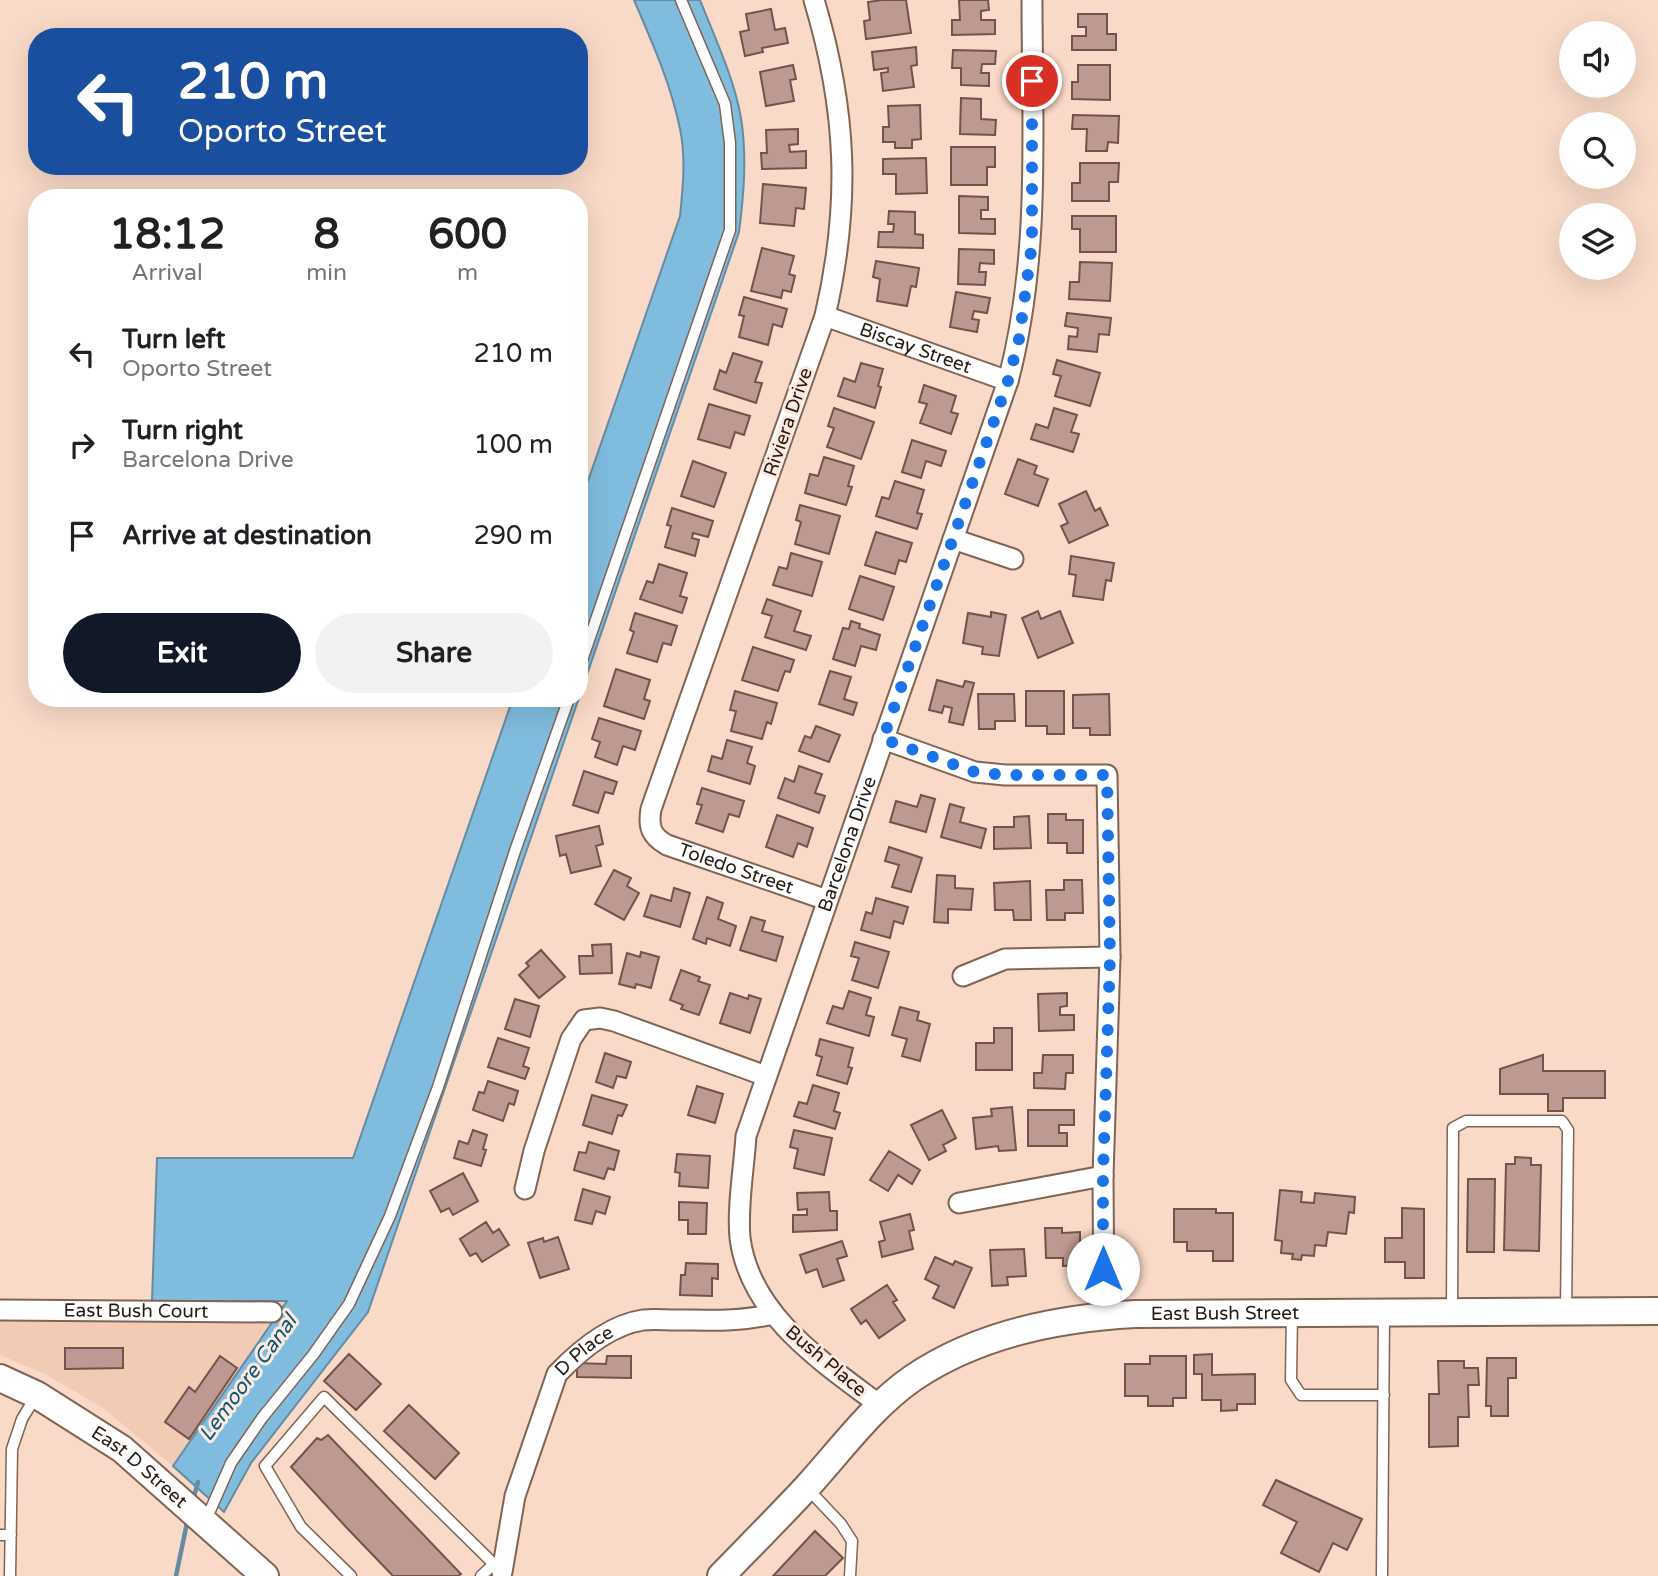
<!DOCTYPE html>
<html lang="en">
<head>
<meta charset="utf-8">
<style>
  body { margin:0; font-family:"Varela Round",sans-serif; background:#f2f2f2; color:#202124; height:100vh; display:flex; flex-direction:column; font-size:26px; white-space:nowrap }
  * { box-sizing:border-box; margin:0 }
  p { font-size:23px; color:#757577 }
  .icon { flex:none; width:38px; height:38px; fill:none; stroke:currentColor; stroke-width:2; stroke-linecap:round; stroke-linejoin:round }
  .map { position:relative; flex:1; overflow:hidden }
  .details { position:absolute; left:28px; top:189px; width:560px; height:518px; display:flex; flex-direction:column; background:#fff; border-radius:28px; box-shadow:0 7px 28px #0002 }
  .details>* { flex:none }
  .top-card { position:absolute; left:28px; top:28px; width:560px; height:147px; border-radius:28px; box-shadow:0 7px 28px #0002; background:#1a4fa0; color:#fff; overflow:hidden }
  .fabs { position:absolute; left:1559px; top:21px; display:grid; gap:14px }
  .fabs a { display:grid; place-items:center; width:77px; height:77px; border-radius:50%; background:#fff; box-shadow:0 7px 28px #0002; font-size:35px }
  .pin { position:absolute; display:grid; place-items:center; width:60px; height:60px; color:#fff; margin:-30px; border:4px solid #fff; border-radius:50%; box-shadow:0 2px 7px #0007 }
  .me { position:absolute; width:77px; margin:-38px; rotate:0deg; stroke-linejoin:round; filter:drop-shadow(0 0 5px #0008) }
  .turn { display:flex; align-items:center; gap:24px; height:147px; padding:0 35px; font-size:32px }
  .turn .icon { width:91px; height:91px; stroke-width:2.5 }
  .turn b { display:block; font-size:49px; line-height:60px }
  .eta { display:flex; justify-content:space-evenly; align-items:center; height:119px; text-align:center }
  .eta b { font-size:42px; font-weight:700; line-height:49px }
  .primary-button { display:flex; gap:14px; margin-top:auto; padding:14px 35px }
  .primary-button a { flex:1; height:80px; border-radius:42px; background:#111827; color:#fff; font-size:28px; font-weight:700; line-height:80px; text-align:center }
  .primary-button a+a { background:#f2f2f2; color:#202124 }
  ul { padding:0; list-style:none }
  li { display:flex; align-items:center; gap:21px; height:91px; padding:0 35px }
  li div { flex:1 }
  li b { display:block; font-size:26px }
  li em { font-style:normal }
  .map>svg:first-child { display:block }
  .built { fill:#f2cbb5 }
  .water { fill:#80bcde; stroke:#658ca1; stroke-width:2 }
  .lines { fill:none; stroke-linecap:round; stroke-linejoin:round }
  .stream { stroke:#658ca1; stroke-width:4.5 }
  .building { fill:#bd9992; stroke:#72534c; stroke-width:2 }
  .service-casing { stroke:#806454; stroke-width:13 }
  .minor-casing { stroke:#806454; stroke-width:23 }
  .secondary-casing { stroke:#806454; stroke-width:30 }
  .service { stroke:#fff; stroke-width:10 }
  .minor { stroke:#fff; stroke-width:19 }
  .secondary { stroke:#fff; stroke-width:26 }
  .route { stroke:#1a73e8; stroke-width:12; stroke-dasharray:0 21.6 }
  .labels { text-anchor:middle; dominant-baseline:central; stroke-width:6; stroke-linejoin:round; paint-order:stroke }
  .street-label { font-size:19px; fill:#261b14; stroke:#fde9de }
  .water-label { font-size:21px; font-style:italic; fill:#095678; stroke:#fde9de }
</style>
</head>
<body>
<div class="map">
<svg width="1658" height="1576" viewBox="0 0 1658 1576">
  <rect width="100%" height="100%" fill="#f9d9c7"/>
  <path class="built" d="M0,1300L287,1301L173,1466L103,1408L45,1374L0,1355Z"/>
  <path class="water" d="M634,0H700C715,38 734,78 741,118C747,156 744,194 739,232L368,1312L251,1463L224,1512L173,1466L287,1301H152L157,1158H353L513,698H579V507L680,216C683,187 686,157 680,129C671,84 652,42 634,0Z"/>
  <g class="lines">
    <path class="stream" d="M193,1500L198,1482
      M176,1576L188,1518"/>
  </g>
  <path class="building" d="M882,0H906L911,33L866,39L864,21L870,20L868,2Z
    M959,0H988L989,10L981,11V20H995V34L952,35V20H960Z
    M771,9L775,30L785,28L788,43L762,48L763,52L745,56L740,32L749,30L746,14Z
    M1078,14H1107V34H1116V50H1072V36H1086V27H1078Z
    M916,47L917,65L911,66L914,87L883,91L881,73L888,72V68L874,70L872,52Z
    M953,50L996,51L995,64H982L981,73H989V86L961,85V68H952Z
    M793,65L796,79L790,80L794,101L766,106L760,72Z
    M1078,65H1110V100L1072,99V82H1078Z
    M961,98L981,99V119L996,120L995,135L960,134Z
    M920,105L921,139L912,140V148H895V142H883V127H889L888,106Z
    M1073,115L1119,116L1118,143L1108,142L1107,151H1086L1087,129H1072Z
    M798,129V144L789,145L790,152L806,151V168L762,169L761,153H767L766,130Z
    M951,147H995V167H987V185H951Z
    M926,158L927,193L896,194V174H883V159Z
    M1080,163H1119L1118,182H1109V201H1072V183H1080Z
    M763,184L806,188L804,209L796,208L794,226L760,223Z
    M959,196L988,197V210H981V219H995V234L959,233Z
    M889,211L915,212V234L923,235V248L878,247L879,232H893L894,224H888Z
    M1072,216H1116V252H1080V229H1072Z
    M762,248L794,256L789,274L795,276L791,292L783,290L781,298L751,291Z
    M959,249L994,250V264L980,263L979,272H986L985,285L958,284Z
    M876,261L919,268L916,287L911,286L907,306L877,301L880,279L873,277Z
    M1080,262L1112,263L1110,301L1069,299L1070,282H1079Z
    M956,292L990,298L987,313L974,311L972,319L979,320L977,332L950,327Z
    M744,297L787,309L782,327L773,324L768,345L739,337L744,316L739,315Z
    M1067,313L1111,318L1109,335L1099,334L1097,352L1068,349L1069,336L1077,337L1078,328L1065,326Z
    M733,353L762,362L755,382L762,383L756,403L714,389L720,370L726,373Z
    M1057,360L1100,373L1090,406L1055,396L1061,376L1053,374Z
    M861,363L883,369L878,386L881,387L875,408L838,396L844,378L855,382Z
    M924,385L956,396L951,412L958,414L951,434L920,423L927,404L919,402Z
    M709,404L750,416L744,435L735,432L730,448L698,439Z
    M834,408L874,422L861,459L827,447L834,428L828,426Z
    M1054,408L1077,415L1071,432L1079,434L1073,452L1031,439L1036,424L1048,428Z
    M912,440L946,451L941,466L926,461L921,478L902,472Z
    M824,457L854,466L848,486L852,487L846,505L805,493L810,474L818,476Z
    M1018,459L1037,466L1034,474L1048,479L1038,506L1005,494Z
    M693,461L726,473L714,507L681,496Z
    M895,481L924,490L917,513L922,514L917,529L876,516L882,497L889,499Z
    M1086,491L1095,511L1100,508L1108,525L1069,543L1061,526L1068,523L1059,504Z
    M800,505L840,516L829,554L795,544L801,522L796,520Z
    M672,508L713,521L708,537L693,533L692,538L699,540L695,556L665,547L671,526L667,525Z
    M876,532L912,543L906,562L899,560L895,574L865,565Z
    M791,553L822,562L812,596L773,585L779,567L787,569Z
    M1071,556L1114,563L1111,581L1106,580L1103,600L1073,596L1076,575L1069,574Z
    M659,564L687,573L680,596L687,598L682,613L640,599L647,581L653,583Z
    M860,576L894,587L883,620L849,609Z
    M767,599L801,611L794,631L811,636L806,650L765,637L772,616L762,613Z
    M1038,611L1041,619L1060,611L1073,643L1038,658L1022,618Z
    M991,612L1006,615L999,656L982,654L983,647L963,643L968,613L991,617Z
    M635,613L677,626L671,645L663,643L657,662L627,653L634,632L630,630Z
    M851,621L860,624L859,628L880,635L876,650L861,646L855,666L833,659L843,628L849,629Z
    M753,647L794,660L790,672L785,671L778,691L742,680Z
    M616,669L650,680L644,699L650,701L644,719L604,706Z
    M830,671L851,677L844,699L857,703L853,715L819,704Z
    M937,680L963,687L965,681L974,683L963,725L949,722L952,708L944,706L942,713L929,710Z
    M735,691L777,703L771,724L767,722L762,739L731,731L736,711L730,710Z
    M1026,691H1064V734H1047V726H1026Z
    M978,694H1014L1015,721H995V729H979Z
    M1109,694L1110,735H1090V728H1073V695Z
    M599,718L641,731L635,750L623,746L617,765L595,757L600,742L592,739Z
    M816,726L840,735L829,762L799,751L805,736L811,738Z
    M727,740L752,747L747,763L755,766L750,784L708,771L712,756L722,759Z
    M799,766L822,774L815,793L825,796L819,813L778,798L785,778L794,782Z
    M584,771L617,782L613,794L605,792L598,813L573,805Z
    M702,788L744,801L739,817L729,814L723,832L696,823L702,805L697,804Z
    M921,795L935,799L926,832L890,822L896,801L917,807Z
    M950,804L964,808L960,822L986,829L981,848L941,837Z
    M1048,814H1066V820H1083V853H1067V843H1048Z
    M777,815L813,828L807,847L798,843L793,857L766,847Z
    M1029,816L1031,848L994,849V827H1014V817Z
    M599,826L603,844L596,846L601,866L571,873L566,854L560,856L556,836Z
    M889,847L922,858L911,892L892,887L899,865L885,861Z
    M614,870L631,878L627,886L639,893L624,920L595,904Z
    M937,875L955,876V888L973,889L971,910L948,909V923L934,922Z
    M1064,880H1082L1083,913H1065V920H1047L1046,890H1064Z
    M1030,881L1031,920H1014L1013,910H995L994,883Z
    M674,888L690,893L680,927L644,916L651,895L671,901Z
    M707,897L723,903L718,919L736,926L730,946L707,938L706,944L693,939Z
    M876,898L908,907L903,924L894,921L890,938L861,930L866,912L872,914Z
    M751,917L765,921L762,931L783,937L776,961L740,950Z
    M855,942L889,952L878,988L852,980L859,958L851,956Z
    M611,944L612,973L580,974L579,956H593L592,945Z
    M541,950L565,977L539,998L519,975L529,966L526,963Z
    M641,952L659,957L651,988L636,984L635,988L619,984L627,953L640,957Z
    M681,970L700,977L698,981L710,985L699,1015L681,1009L683,1005L670,1000Z
    M849,991L871,998L866,1015L874,1017L869,1036L827,1023L833,1006L843,1009Z
    M730,993L748,999L749,995L761,999L750,1033L720,1023Z
    M1067,993V1006L1060,1007V1015H1074V1030L1039,1031L1038,994Z
    M515,999L539,1006L530,1037L505,1029Z
    M900,1007L919,1012L917,1020L930,1024L920,1061L902,1056L907,1039L892,1035Z
    M994,1028H1012V1070H976V1043H994Z
    M498,1038L529,1048L523,1066L529,1068L525,1079L488,1067Z
    M820,1039L853,1048L848,1067L852,1068L847,1084L817,1075L822,1057L816,1055Z
    M605,1053L631,1062L626,1078L617,1076L613,1088L596,1082Z
    M1043,1055H1073V1073H1066L1065,1089L1034,1088V1073H1042Z
    M1543,1055V1071H1605V1098H1563V1111H1548V1094H1500V1069Z
    M488,1081L518,1091L514,1105L509,1103L503,1121L473,1110L479,1092L484,1093Z
    M813,1085L839,1093L834,1111L840,1113L835,1129L794,1116L799,1102L807,1104Z
    M697,1086L723,1094L715,1123L688,1115Z
    M592,1095L627,1105L622,1116L618,1115L612,1134L583,1125Z
    M1012,1107L1016,1150L999,1151L998,1146L976,1149L973,1118L992,1116L991,1109Z
    M942,1110L956,1138L943,1145L946,1151L929,1160L911,1125Z
    M1028,1110H1074V1125H1059V1133H1067V1146H1028Z
    M473,1130L487,1135L483,1149L486,1150L481,1166L454,1158L459,1141L468,1144Z
    M794,1130L832,1138L824,1175L794,1168L798,1149L790,1147Z
    M589,1142L619,1151L614,1170L608,1168L604,1179L574,1170L579,1152L586,1153Z
    M889,1151L920,1170L912,1184L898,1175L888,1191L870,1180Z
    M677,1154L710,1156L708,1188L679,1186L680,1173L675,1172Z
    M1515,1157L1531,1158V1165H1541L1539,1251L1504,1250L1506,1164H1515Z
    M463,1173L478,1201L453,1215L449,1208L441,1212L430,1191Z
    M1468,1179H1495L1494,1252H1467Z
    M583,1189L610,1197L605,1214L596,1211L592,1224L575,1220Z
    M1280,1190L1302,1192L1301,1202L1314,1203L1315,1193L1355,1197L1354,1213L1349,1212L1346,1234L1328,1232L1326,1246L1315,1245L1314,1256L1302,1255L1301,1260L1292,1259L1293,1254L1281,1253L1282,1241L1275,1240Z
    M829,1192L830,1211H837V1230L793,1232V1215H807V1209L798,1210L797,1193Z
    M679,1202L707,1203L706,1234H688V1220H679Z
    M1402,1208L1424,1209V1278H1405V1262H1385V1238H1402Z
    M1174,1209H1216V1213H1233V1261H1213V1251H1187V1242H1174Z
    M910,1214L914,1230L909,1231L913,1249L882,1257L879,1242L885,1240L880,1222Z
    M486,1222L493,1233L499,1229L509,1245L482,1262L476,1253L470,1256L460,1239Z
    M1045,1228H1062V1233L1080,1232V1265L1063,1266V1258H1046Z
    M558,1237L569,1269L540,1278L528,1243L543,1238L544,1242Z
    M842,1241L847,1256L837,1259L844,1280L823,1287L817,1269L806,1273L800,1255Z
    M1024,1249L1026,1276L1007,1277L1008,1285L992,1286L990,1250Z
    M935,1257L953,1265L955,1261L972,1268L954,1308L933,1298L939,1286L925,1279Z
    M686,1263L718,1264V1279L712,1278V1296L680,1295L681,1275H685Z
    M887,1285L897,1300L893,1302L905,1320L879,1338L866,1320L861,1324L851,1309Z
    M65,1348H123V1368L65,1369Z
    M349,1354L381,1384L356,1410L324,1381Z
    M1212,1354V1375L1255,1374V1404H1237V1410L1221,1411V1400H1202V1374H1194V1355Z
    M220,1356L237,1368L189,1439L165,1422L189,1387L195,1392Z
    M607,1356H631V1378L577,1377V1363L606,1364Z
    M1150,1356H1186V1398H1173V1406H1148V1396H1125V1364H1150Z
    M1487,1358H1516V1378H1508V1416H1491V1406H1486Z
    M1438,1361H1464V1368H1478L1479,1385H1468L1469,1417H1458V1446L1429,1447V1394H1439Z
    M409,1405L459,1453L435,1479L384,1431Z
    M328,1435L461,1574L458,1576H393L346,1527L291,1467L317,1438L321,1440Z
    M1276,1480L1362,1519L1347,1550L1333,1543L1319,1572L1281,1553L1297,1522L1263,1505Z
    M815,1531L843,1558L825,1576H773Z"/>
  <g class="lines">
    <g class="service-casing">
      <path id="service" d="M579,669L730,230V143L725,104L681,0
        M1452,1312L1453,1128L1466,1121H1562L1568,1130L1566,1311
        M1292,1313L1291,1380L1301,1395H1384
        M807,1488L841,1524L852,1541L850,1576
        M206,1520L231,1463L262,1418L313,1355L349,1304L390,1216L438,1087L515,851L569,698
        M0,1535H11
        M10,1576L12,1449L22,1419L36,1396
        M351,1576L301,1527L265,1466L324,1397L503,1573
        M481,1576L494,1564
        M1382,1576L1384,1313"/>
    </g>
    <g class="minor-casing">
      <g id="minor">
        <path id="s1" d="M814,0C847,110 851,204 825,316L651,809C648,827 651,836 667,845L827,900"/>
        <path id="s2" d="M825,316L1008,381"/>
        <path d="M953,539L1013,559"/>
        <path d="M883,739L975,772L1005,775H1107L1110,957L1103,1176L1104,1316"/>
        <path d="M963,976L1005,959L1110,957"/>
        <path d="M525,1189L534,1151L571,1039L584,1020L600,1018L614,1021L766,1076"/>
        <path d="M959,1203L1103,1176"/>
        <path id="s3" d="M0,1310L272,1312"/>
        <path id="s4" d="M881,1406C824,1363 750,1316 740,1238C737,1207 744,1168 746,1136L1008,381C1041,257 1032,127 1032,0"/>
        <path id="s5" d="M502,1572L515,1496L557,1374C579,1351 610,1325 643,1320C653,1319 665,1320 675,1320C708,1320 741,1322 772,1314"/>
      </g>
    </g>
    <g class="secondary-casing">
      <g id="secondary">
        <path id="s6" d="M0,1378L37,1395L122,1449L265,1576"/>
        <path id="s7" d="M721,1576C749,1547 778,1518 806,1488C840,1451 871,1407 913,1378C978,1334 1058,1318 1135,1314L1658,1311"/>
      </g>
    </g>
    <use href="#service" class="service"/>
    <use href="#minor" class="minor"/>
    <use href="#secondary" class="secondary"/>
  </g>
  <g class="lines">
    <path class="route" d="M1032,81V244L1019,339L1008,381L883,739L975,772L1005,775H1107L1110,957L1103,1176V1269"/>
  </g>
  <g class="labels">
    <g class="street-label">
      <text stroke="none"><textPath href="#s2" startOffset="96">Biscay Street</textPath></text>
      <text transform="translate(788 422) rotate(-71)">Riviera Drive</text>
      <text stroke="none"><textPath href="#s4" startOffset="637">Barcelona Drive</textPath></text>
      <text stroke="none"><textPath href="#s1" startOffset="959">Toledo Street</textPath></text>
      <text stroke="none"><textPath href="#s3" startOffset="136">East Bush Court</textPath></text>
      <text stroke="none"><textPath href="#s7" startOffset="600">East Bush Street</textPath></text>
      <text stroke="none"><textPath href="#s5" startOffset="242">D Place</textPath></text>
      <text transform="translate(826 1361) rotate(40)">Bush Place</text>
      <text stroke="none"><textPath href="#s6" startOffset="166">East D Street</textPath></text>
    </g>
    <g class="water-label">
      <text transform="translate(248 1378) rotate(-54)">Lemoore Canal</text>
    </g>
  </g>
</svg>
<div class="fabs">
<a><svg class="icon" aria-label="sound" viewBox="0 0 24 24"><path d="M4 9h4l5-4v14l-5-4H4zM17 9q2 3 0 6"/></svg></a>
<a><svg class="icon" aria-label="search" viewBox="0 0 24 24"><circle cx="10" cy="10" r="6"/><path d="M15 15l6 6"/></svg></a>
<a><svg class="icon" aria-label="layers" viewBox="0 0 24 24"><path d="M12 4l9 5-9 5-9-5zM3 14l9 5 9-5"/></svg></a>
</div>
<div class="pin" style="left:1032px;top:81px;background:#d93025"><svg class="icon" aria-label="arrive" viewBox="0 0 24 24"><path d="M6 21V4h12l-3 4 3 4H6"/></svg></div>
<svg class="me" style="left:1103px;top:1269px" viewBox="-20 -20 40 40"><circle r="19" fill="#fff"/><path d="M0-13L10 11 0 6-10 11z" fill="#1a73e8"/></svg>
<div class="top-card">
<div class="turn"><svg class="icon" aria-label="left" viewBox="0 0 24 24"><path d="M17 20v-9H6M10 6l-5 5 5 5"/></svg><div><b>210 m</b>Oporto Street</div></div>
</div>
<section class="details">
<div class="eta">
<div><b>18:12</b><p>Arrival</p></div>
<div><b>8</b><p>min</p></div>
<div><b>600</b><p>m</p></div>
</div>
<ul>
<li><svg class="icon" aria-label="left" viewBox="0 0 24 24"><path d="M17 20v-9H6M10 6l-5 5 5 5"/></svg><div><b>Turn left</b><p>Oporto Street</p></div><em>210 m</em></li>
<li><svg class="icon" aria-label="right" viewBox="0 0 24 24"><path d="M7 20v-9h11M14 6l5 5-5 5"/></svg><div><b>Turn right</b><p>Barcelona Drive</p></div><em>100 m</em></li>
<li><svg class="icon" aria-label="arrive" viewBox="0 0 24 24"><path d="M6 21V4h12l-3 4 3 4H6"/></svg><div><b>Arrive at destination</b></div><em>290 m</em></li>
</ul>
<div class="primary-button"><a>Exit</a><a>Share</a></div>
</section>
</div>
</body>
</html>
